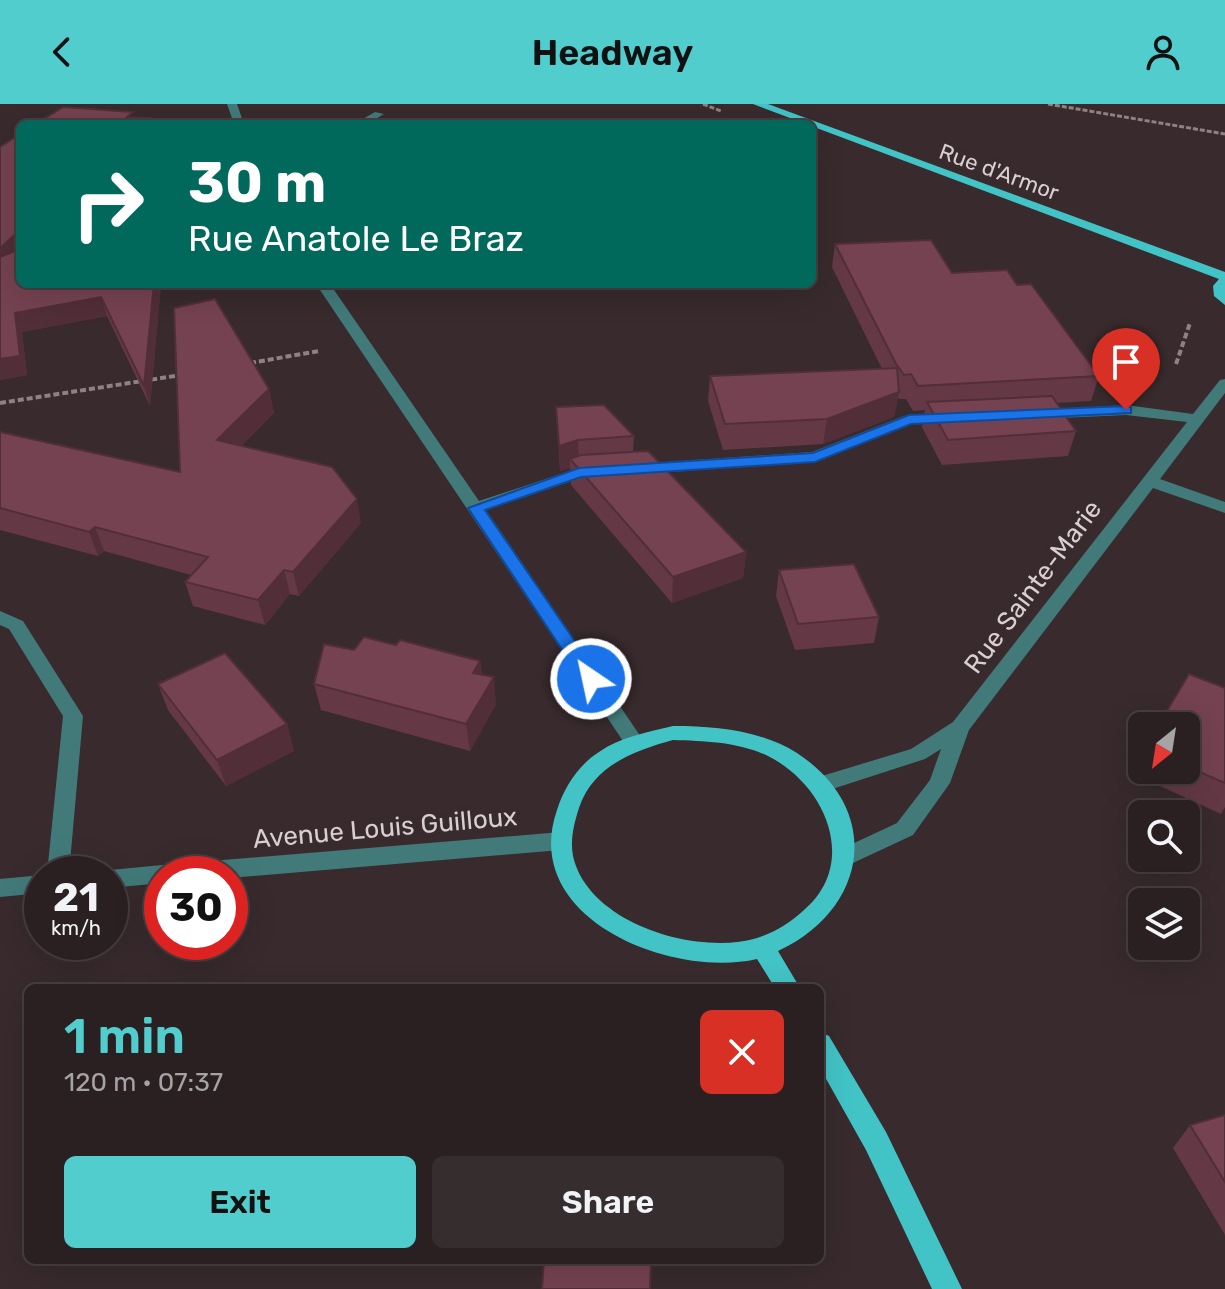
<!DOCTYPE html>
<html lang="en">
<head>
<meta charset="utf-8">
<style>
  body { margin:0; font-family:Rubik,sans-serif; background:#362d2f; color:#f1f3f6; height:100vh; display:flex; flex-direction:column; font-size:30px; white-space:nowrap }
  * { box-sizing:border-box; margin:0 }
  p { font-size:26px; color:#a5a3a5 }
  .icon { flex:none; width:44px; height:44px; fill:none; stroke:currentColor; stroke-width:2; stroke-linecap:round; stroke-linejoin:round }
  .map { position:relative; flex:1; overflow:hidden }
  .drawer { position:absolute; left:24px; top:880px; width:800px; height:280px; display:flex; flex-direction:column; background:#2a2022; border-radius:12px; box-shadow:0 8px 32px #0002,0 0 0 2px #463e40 }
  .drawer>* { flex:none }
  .top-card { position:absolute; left:16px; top:16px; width:800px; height:168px; border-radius:12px; box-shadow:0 8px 32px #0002,0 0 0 2px #463e40; background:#00695c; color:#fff; overflow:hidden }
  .needle { width:52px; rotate:210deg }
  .fabs { position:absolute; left:1128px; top:608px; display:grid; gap:16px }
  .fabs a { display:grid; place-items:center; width:72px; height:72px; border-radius:12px; background:#2a2022; box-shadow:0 8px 32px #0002,0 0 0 2px #463e40; font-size:40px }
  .speed { position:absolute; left:24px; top:752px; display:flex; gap:16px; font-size:40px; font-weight:700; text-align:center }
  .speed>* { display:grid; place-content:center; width:104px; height:104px; border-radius:50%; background:#2a2022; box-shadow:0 8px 32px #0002,0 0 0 2px #463e40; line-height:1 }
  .speed small { font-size:20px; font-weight:400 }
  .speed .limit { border:12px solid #d22; background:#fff; color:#111 }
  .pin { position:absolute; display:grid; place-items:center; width:68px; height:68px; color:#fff; margin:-82px -34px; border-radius:50% 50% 50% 0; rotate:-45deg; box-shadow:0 0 8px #0007 }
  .pin .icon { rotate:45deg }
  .me { position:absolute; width:88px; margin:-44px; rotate:326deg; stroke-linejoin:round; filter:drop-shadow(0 0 6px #0008) }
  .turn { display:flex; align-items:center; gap:28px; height:168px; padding:0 40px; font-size:36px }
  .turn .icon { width:104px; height:104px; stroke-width:2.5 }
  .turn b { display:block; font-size:56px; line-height:68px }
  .round { display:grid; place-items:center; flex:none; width:84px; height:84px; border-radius:12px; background:#362d2f }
  .overview { display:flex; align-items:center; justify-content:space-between; height:136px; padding:0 40px }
  h1 { font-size:48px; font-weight:600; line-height:60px; color:#52cdce }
  .action { display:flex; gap:16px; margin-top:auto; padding:16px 40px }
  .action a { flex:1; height:92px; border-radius:12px; background:#52cdce; color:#111; font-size:32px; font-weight:600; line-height:92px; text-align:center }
  .action a+a { background:#362d2f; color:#f1f3f6 }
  header { display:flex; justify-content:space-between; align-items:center; height:104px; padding:0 40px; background:#52cdce; color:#111; font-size:36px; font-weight:600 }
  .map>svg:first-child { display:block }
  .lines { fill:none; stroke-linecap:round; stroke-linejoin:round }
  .path-far1 { stroke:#8e8285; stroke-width:3; stroke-dasharray:5 2; stroke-linecap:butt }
  .path { stroke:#8e8285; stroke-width:4; stroke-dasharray:6 3; stroke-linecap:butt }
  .minor { fill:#427a7a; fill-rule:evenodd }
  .major { fill:#42c4c6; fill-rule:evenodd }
  .wall { fill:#643945 }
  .shaded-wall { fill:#512e38 }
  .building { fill:#744250; stroke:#512e38; stroke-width:2 }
  .route { fill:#1a73e8; stroke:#114b97; stroke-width:2 }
  .labels { text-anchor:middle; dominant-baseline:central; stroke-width:8; stroke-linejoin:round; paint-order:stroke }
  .far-street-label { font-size:22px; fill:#d9cfd1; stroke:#382a2d }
  .street-label { font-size:26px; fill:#d9cfd1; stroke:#382a2d }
</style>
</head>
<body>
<header><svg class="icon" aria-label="back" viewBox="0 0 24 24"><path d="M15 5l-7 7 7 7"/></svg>Headway<svg class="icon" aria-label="person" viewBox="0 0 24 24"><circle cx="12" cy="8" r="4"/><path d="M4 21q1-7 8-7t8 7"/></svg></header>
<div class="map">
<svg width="1225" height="1185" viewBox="0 0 1225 1185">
  <rect width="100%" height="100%" fill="#382a2d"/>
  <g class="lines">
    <path class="path-far1" d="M703,0L721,7
      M1048,0L1225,30"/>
    <path class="path" d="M250,259L319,247
      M1176,260L1190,219
      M0,299L181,271"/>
    <path class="minor" d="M227,0H237L244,20H234Z
      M375,8L384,10L367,20H354Z
      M316,180H330L479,397L573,366L604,365V371L581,374L486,406L641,633L644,638L641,643H627Z
      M1225,275V289L1160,375L1225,398V409L1153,384L969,626L950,679L913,731L853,759L845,762L837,759L834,753L837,747L897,719L930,676L941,645L925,655L820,689L812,687L809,681L812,675L911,645L953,618L1187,318L1126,311L1038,315L1033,313V307L1126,301L1193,310L1220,276Z
      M950,309L955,311V317L911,320L815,358L638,370L630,365L638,360L812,348L904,312Z
      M0,507L23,517L83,612L69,770H47L63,612L9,525L0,521Z
      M561,728L569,731L572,737L569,743L561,746L230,774V770H162V779L110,784V770H101L110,766L162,761Z
      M42,771V789L0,793V775Z"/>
    <path class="major" d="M753,0H768L1225,168V201L1214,192L1213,182L1219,175Z
      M673,622C715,622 760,626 797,649C884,706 868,805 778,847L800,884H775L757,855C672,875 519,815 557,706C564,684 578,661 599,648C620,633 648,628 673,622ZM673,636C705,637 739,638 768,652C826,681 859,759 804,806C791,818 774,829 757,834C698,852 588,820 573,752C570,735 574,720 579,704C593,662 633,647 673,636Z
      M820,928L829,932L886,1028L962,1185H932L866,1046L820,964Z"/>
  </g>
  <path class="wall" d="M835,140L952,169L1017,181L1099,272L1091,297L1057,299L1076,327L1068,352L942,361L922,323L925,306L913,307L906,295H899L898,293L894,313L823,340L723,346L708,297L710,272L882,265L832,163Z
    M20,180H161L150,302L107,212L22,228L27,271L0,276Z
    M269,285L274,309L241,342L361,419L299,492L290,490L265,521L193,502L185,478L191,471L104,447L98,452L0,426V328L180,368Z
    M556,303L634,332L633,348L746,448L743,474L672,499L571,381L570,364L560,367Z
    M779,466L879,513L874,539L795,546L776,492Z
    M396,541L480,557L482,571L496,600L470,647L321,606L314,580L354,546Z
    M158,580L287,620L294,647L226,682L168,606Z
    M1225,584V703L1221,710L1134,670L1142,651V666H1186V622Z
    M1225,1011V1131L1173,1044L1190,1021Z"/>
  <path class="shaded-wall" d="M20,126V150L0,168V144Z
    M154,180H161L150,302L144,282Z
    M101,193L107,212L22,228L27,271L0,276V255L15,209Z
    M269,285L274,309L224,360L217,336Z
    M899,288L894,313L823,340L827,315Z
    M578,336L579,361L570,355V364L560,367L559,342Z
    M357,395L361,419L299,492L293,468Z
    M95,423L104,447L98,452L89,428Z
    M746,448L743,474L672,499L673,473Z
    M284,466L290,490L265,521L258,496Z
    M480,557L483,583L473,569Z
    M494,573L496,600L470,647L466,620Z
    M287,620L294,647L226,682L217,656Z"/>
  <path class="building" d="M63,3L133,8L127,13L150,14L143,20H36Z
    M20,30V126L0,144V43Z
    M931,136L952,169L1007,166L1017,181L1031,180L1099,272L918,282L911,270L904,271L896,260L835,140Z
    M20,145V180H154L144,282L101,193L15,209L20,252L0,255V153Z
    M215,195L269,285L217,336L332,363L357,395L293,468L284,466L258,496L185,478L208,453L95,423L89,428L0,404V328L180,368L174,204Z
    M897,264L899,288L827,315L725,320L710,272Z
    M1052,292L1076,327L948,336L927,298Z
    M604,301L634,332L578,336L559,342L556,303Z
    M648,347L746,448L673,473L570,355L581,351Z
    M854,460L879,513L798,520L779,466Z
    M364,533L396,541L400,536L480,557L473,569L494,573L466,620L314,580L324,540L354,546Z
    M225,549L287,620L217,656L158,580Z
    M1189,570L1225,584V679L1186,662V622H1158Z
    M1225,1011V1078L1190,1021Z
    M544,1156H651L650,1185H542Z"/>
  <path class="route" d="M1126,302L1131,303V309L911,320L815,358L581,373L485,406L598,571L600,575L591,581L585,580L468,404L579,364L813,349L909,311Z"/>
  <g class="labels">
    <g class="far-street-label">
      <text transform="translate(999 68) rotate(20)">Rue d'Armor</text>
    </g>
    <g class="street-label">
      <text transform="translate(1033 483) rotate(-53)">Rue Sainte-Marie</text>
      <text transform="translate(385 724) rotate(-5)">Avenue Louis Guilloux</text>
    </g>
  </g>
</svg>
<div class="fabs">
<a><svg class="needle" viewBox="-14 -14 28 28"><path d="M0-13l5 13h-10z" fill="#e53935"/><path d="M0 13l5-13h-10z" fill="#a5a3a5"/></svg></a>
<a><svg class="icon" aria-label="search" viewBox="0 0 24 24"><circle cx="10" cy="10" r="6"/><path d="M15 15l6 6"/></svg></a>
<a><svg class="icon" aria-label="layers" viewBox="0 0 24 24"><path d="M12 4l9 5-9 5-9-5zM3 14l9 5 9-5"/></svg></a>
</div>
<div class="speed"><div>21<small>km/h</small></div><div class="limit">30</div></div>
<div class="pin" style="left:1126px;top:306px;background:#d93025"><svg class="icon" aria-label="arrive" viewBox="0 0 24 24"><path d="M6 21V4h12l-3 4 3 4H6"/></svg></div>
<svg class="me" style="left:591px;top:575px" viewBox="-20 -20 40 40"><circle r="17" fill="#1a73e8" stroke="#fff" stroke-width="3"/><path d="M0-11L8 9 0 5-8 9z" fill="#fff"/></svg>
<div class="top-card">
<div class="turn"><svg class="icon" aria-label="right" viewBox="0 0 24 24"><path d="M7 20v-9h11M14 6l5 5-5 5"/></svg><div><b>30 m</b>Rue Anatole Le Braz</div></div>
</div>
<section class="drawer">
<div class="overview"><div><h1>1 min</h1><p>120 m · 07:37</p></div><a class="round" style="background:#d93025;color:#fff"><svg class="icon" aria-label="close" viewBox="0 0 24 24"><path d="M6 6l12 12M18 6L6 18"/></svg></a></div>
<div class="action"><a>Exit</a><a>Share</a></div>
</section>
</div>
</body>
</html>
